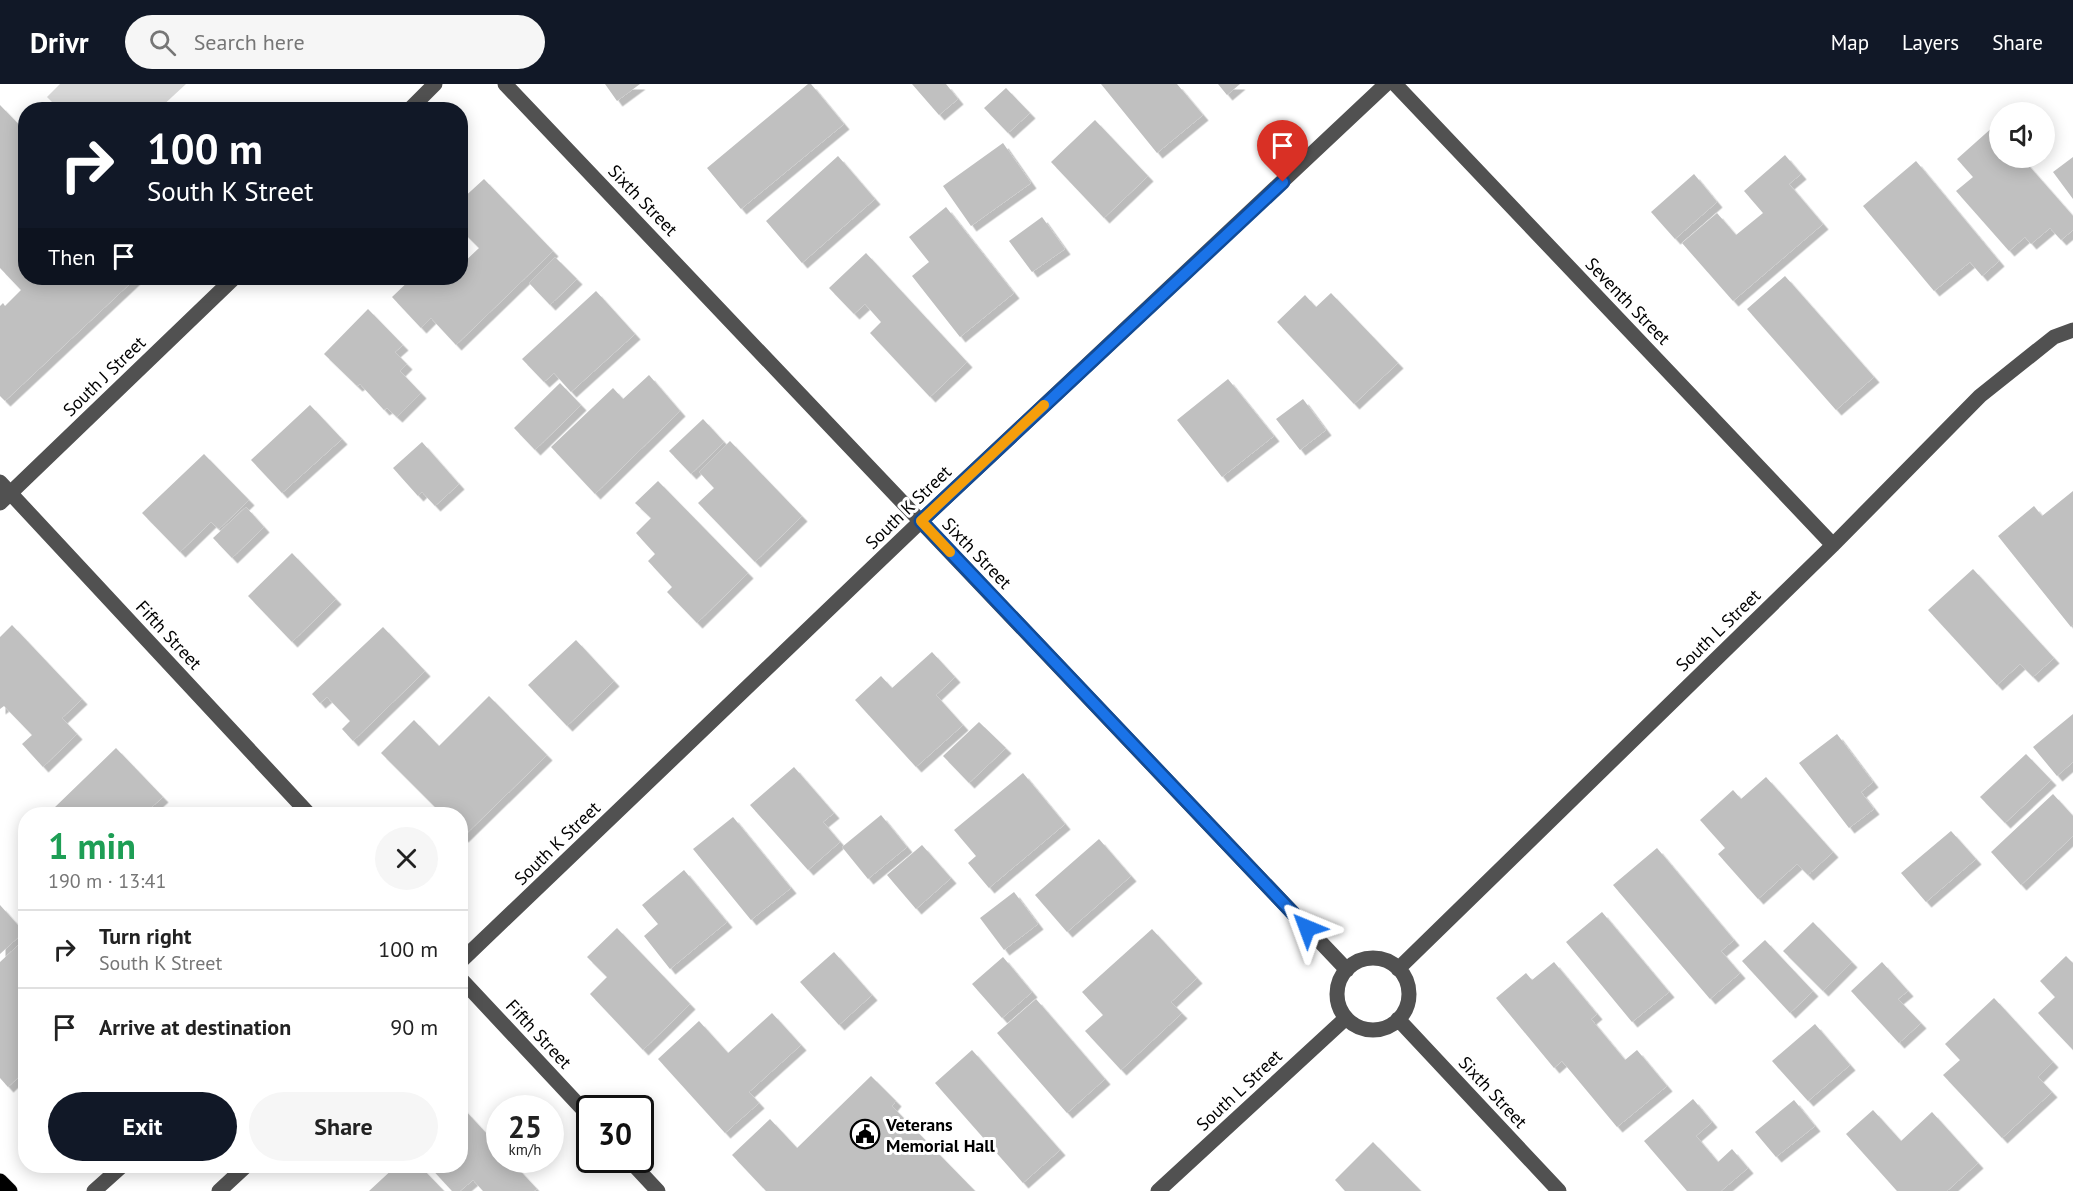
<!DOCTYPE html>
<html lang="en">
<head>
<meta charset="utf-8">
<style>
  body { margin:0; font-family:"PT Sans",sans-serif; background:#f6f6f6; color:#222; height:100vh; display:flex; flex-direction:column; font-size:22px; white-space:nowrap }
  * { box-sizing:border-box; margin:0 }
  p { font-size:20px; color:#767676 }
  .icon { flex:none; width:33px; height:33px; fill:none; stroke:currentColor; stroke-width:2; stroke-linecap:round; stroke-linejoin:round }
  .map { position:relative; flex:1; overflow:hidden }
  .sheet { position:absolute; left:18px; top:723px; width:450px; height:366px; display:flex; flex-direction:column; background:#fff; border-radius:24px; box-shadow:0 3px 15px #0003 }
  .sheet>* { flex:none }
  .banner { position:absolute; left:18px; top:18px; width:450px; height:183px; border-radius:24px; box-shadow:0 3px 15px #0003; background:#111827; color:#fff; overflow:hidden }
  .controls { position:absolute; left:1989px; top:18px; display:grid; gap:12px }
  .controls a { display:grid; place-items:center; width:66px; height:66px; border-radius:50%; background:#fff; box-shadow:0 3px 15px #0003; font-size:30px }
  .speed { position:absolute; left:486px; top:1011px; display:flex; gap:12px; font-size:30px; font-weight:700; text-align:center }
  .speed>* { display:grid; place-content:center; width:78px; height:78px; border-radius:50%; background:#fff; box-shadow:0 3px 15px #0003; line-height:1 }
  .speed small { font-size:15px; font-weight:400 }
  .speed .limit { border:3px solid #111; border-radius:9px; background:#fff; color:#111 }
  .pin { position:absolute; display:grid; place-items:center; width:51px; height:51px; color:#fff; margin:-62px -26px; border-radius:50% 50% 50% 0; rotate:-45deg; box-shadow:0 0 6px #0007 }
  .pin .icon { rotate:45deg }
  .me { position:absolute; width:66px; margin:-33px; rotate:316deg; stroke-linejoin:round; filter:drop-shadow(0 0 4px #0008) }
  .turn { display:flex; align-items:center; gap:21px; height:126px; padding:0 30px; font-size:27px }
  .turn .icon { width:78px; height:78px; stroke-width:2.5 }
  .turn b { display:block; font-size:42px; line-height:51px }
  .then { display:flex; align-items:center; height:57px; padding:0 30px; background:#0003; gap:12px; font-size:22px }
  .round { display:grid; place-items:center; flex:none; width:63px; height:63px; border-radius:32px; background:#f6f6f6 }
  .overview { display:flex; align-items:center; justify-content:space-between; height:102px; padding:0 30px }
  h1 { font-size:36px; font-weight:600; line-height:45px; color:#1e9e55 }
  .cta { display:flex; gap:12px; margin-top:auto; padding:12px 30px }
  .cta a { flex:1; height:69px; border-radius:36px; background:#111827; color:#fff; font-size:24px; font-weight:600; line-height:69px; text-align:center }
  .cta a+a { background:#f6f6f6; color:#222 }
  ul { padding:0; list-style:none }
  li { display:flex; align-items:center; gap:18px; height:78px; padding:0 30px; border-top:2px solid #e0e0e0 }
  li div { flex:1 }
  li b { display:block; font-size:22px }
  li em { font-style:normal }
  header { display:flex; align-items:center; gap:36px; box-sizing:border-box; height:84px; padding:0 30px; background:#111827; color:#fff }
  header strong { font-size:28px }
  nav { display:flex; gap:33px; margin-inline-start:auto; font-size:21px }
  .search { width:420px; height:54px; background:#f6f6f6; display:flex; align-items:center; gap:15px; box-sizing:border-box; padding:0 21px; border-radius:33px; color:#767676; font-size:22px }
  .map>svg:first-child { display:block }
  .green { fill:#d8d8d8 }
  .building { fill:#c0c0c0; filter:url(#shadow) }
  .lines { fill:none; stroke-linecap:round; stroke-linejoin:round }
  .major-casing { stroke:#dbdbdb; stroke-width:16 }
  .minor { stroke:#515151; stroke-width:15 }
  .major { stroke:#000; stroke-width:15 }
  .route-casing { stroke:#114b97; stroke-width:15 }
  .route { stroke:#1a73e8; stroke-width:10 }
  .slow { stroke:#f59e0b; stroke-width:10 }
  .labels { text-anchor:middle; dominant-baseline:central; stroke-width:6; stroke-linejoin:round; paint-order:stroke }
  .street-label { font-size:18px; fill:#000; stroke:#fff }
  .poi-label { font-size:18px; font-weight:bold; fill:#000; stroke:#fff; text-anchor:start }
</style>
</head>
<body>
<header>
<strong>Drivr</strong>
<div class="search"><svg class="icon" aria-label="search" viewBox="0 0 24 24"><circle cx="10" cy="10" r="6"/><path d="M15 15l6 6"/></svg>Search here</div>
<nav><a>Map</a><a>Layers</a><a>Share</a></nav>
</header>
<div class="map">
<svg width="2073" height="1107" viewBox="0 0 2073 1107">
  <defs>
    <filter id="shadow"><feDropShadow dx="5.5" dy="5.5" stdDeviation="0" flood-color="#0004"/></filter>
  </defs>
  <rect width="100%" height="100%" fill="#fff"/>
  <path class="green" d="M60,0H186L159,25H59L47,13Z"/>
  <path class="building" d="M605,0H640L617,17Z
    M808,0H811L844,40L741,125L707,84Z
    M912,0H946L958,15L939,31Z
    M1101,0H1177L1203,31L1157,69Z
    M1218,0H1240L1227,11Z
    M1006,4L1030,29L1008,49L984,24Z
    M0,21L26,48V194H136L5,317L0,312V222L3,219L5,222L21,206L0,184Z
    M1095,36L1148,92L1104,134L1051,78Z
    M1994,42L2000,48V74H2022L2073,132V146L2061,156L2050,144L2031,160L2025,153L2009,167L1956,107L1973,93L1957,75Z
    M1003,59L1031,99L971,142L943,102Z
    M1785,71L1801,90L1789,100L1823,140L1733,217L1682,159L1717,129L1736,151L1763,129L1744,107Z
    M838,72L875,115L802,179L766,137Z
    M2073,73V115L2053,88Z
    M1916,77L1999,177L1982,192L1970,178L1934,207L1863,122Z
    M1694,90L1717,118L1675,155L1651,128Z
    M484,95L553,167L456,261L431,234L421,244L392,213L412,194H460V182L479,164L460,145V117Z
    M946,123L1014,209L960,253L912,192L929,178L909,153Z
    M1042,133L1065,165L1032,188L1009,157Z
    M866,169L967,278L930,313L870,249L881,238L865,220L854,230L829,204Z
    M555,173L577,195L550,221L529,199Z
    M1785,192L1874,293L1836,326L1747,225Z
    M596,207L635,250L571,308L554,289L544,298L522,275Z
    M1331,209L1398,279L1354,320L1277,238L1305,211L1316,223Z
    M368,225L403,261L395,268L407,280L400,287L421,309L397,333L387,324L384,326L360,300L357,302L324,270Z
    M649,291L680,327L595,410L551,363L613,304L623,315Z
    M1228,295L1274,352L1222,393L1177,336Z
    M560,299L581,321L535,366L514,344Z
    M1303,315L1326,346L1300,366L1276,335Z
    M310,321L342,355L282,409L251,376Z
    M703,335L724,358L691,390L669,367Z
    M730,357L802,432L755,478L698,419L714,404L699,388Z
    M422,358L459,400L435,422L422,408L418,412L393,384Z
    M204,370L249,416L219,445L211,438L180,468L142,429Z
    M658,397L748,489L697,539L667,508L672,503L648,477L655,470L636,449L651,434L635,419Z
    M2073,407V541L2071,543L1998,452L2034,422L2042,432Z
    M246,423L264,443L232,474L213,454Z
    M292,469L336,515L292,558L248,512Z
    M1973,485L2054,574L2033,593L2020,580L1997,601L1928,526Z
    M12,541L82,615L62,634L77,650L43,683L22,660L32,651L4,622L0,625V553Z
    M383,543L425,587L353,657L342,645L350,637L327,613L320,619L312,610Z
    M576,556L614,597L567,642L528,601Z
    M932,568L955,593L936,611L963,641L916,683L855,616L881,592L892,604Z
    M489,612L547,671L463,753L460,750V730H442L381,669L414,636L439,662Z
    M2073,630V678L2057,692L2033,663Z
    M979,638L1006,664L969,699L943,672Z
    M1837,650L1873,698L1861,708L1874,725L1849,744L1799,679Z
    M116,664L163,713L144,730H58L53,725Z
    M2026,670L2051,696L2005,739L1980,713Z
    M794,683L834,729L823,738L840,758L808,786L750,721Z
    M1023,689L1065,740L989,804L968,779L976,772L954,746Z
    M1766,693L1833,768L1808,791L1797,780L1758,815L1718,770L1725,764L1700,736L1733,706L1741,715Z
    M2053,710L2073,732V752L2021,801L1991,768Z
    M881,731L907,763L868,795L842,763Z
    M733,733L791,804L751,836L693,765Z
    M1951,747L1976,775L1926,818L1901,789Z
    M1099,755L1131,792L1067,848L1035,811Z
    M922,761L951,794L916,825L887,791Z
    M1657,764L1734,856L1721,867L1740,889L1710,915L1613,801Z
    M684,786L727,838L670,885L644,852L658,840L642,821Z
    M1014,808L1038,840L1004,866L980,834Z
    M0,821L24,848L0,870Z
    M1602,828L1669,908L1632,938L1566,858Z
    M1813,838L1852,878L1823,907L1783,867Z
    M617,844L690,920L643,966L590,910L607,893L587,873Z
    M1152,845L1197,894L1171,918L1182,929L1121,986L1085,947L1103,931L1082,908Z
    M26,854V986L8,1003L0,994V878Z
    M1765,856L1813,907L1790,929L1742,877Z
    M834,868L872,911L839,941L800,898Z
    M2066,872L2073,879V966L2038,929L2055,913L2040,897Z
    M1003,873L1032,908L1002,934L972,900Z
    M1554,878L1597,930L1591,935L1625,976L1637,966L1667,1002L1617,1043L1562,977L1554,984L1496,914L1526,889L1532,896Z
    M1882,878L1908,907L1898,915L1921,939L1899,959L1851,907Z
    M1994,914L2053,978L2038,993L2052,1008L2002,1054L1943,991L1960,976L1945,960Z
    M1036,915L1105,995L1067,1029L997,949Z
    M772,929L801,961L749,1008L759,1019L725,1049L658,975L699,937L728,969Z
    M1815,940L1850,981L1808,1017L1772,977Z
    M972,966L1060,1066L1023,1099L935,999Z
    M871,992L896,1017L892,1022L975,1107H766L732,1071L770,1035L797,1064Z
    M1693,1015L1712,1038L1696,1052L1718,1078L1732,1065L1748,1084L1721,1107H1687L1644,1057Z
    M1794,1016L1815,1042L1776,1073L1755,1048Z
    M460,1021L500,1064V1076H510L537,1105L534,1107H483L473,1096L460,1107H452L429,1082H460Z
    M1873,1026L1901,1057L1932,1028L1978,1079L1947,1107H1897L1846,1050Z
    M1373,1058L1421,1107H1345L1335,1096Z
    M396,1082H420L444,1107H369Z"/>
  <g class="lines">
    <g class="major-casing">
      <path id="major" d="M0,1097L10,1107"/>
    </g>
    <path class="minor" d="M505,0L1347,886
      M1395,0L1833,461
      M409,26L435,0
      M0,398L309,730
      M0,419L234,194
      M1337 910a36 36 0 1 1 72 0a36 36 0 1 1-72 0Z
      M460,878L921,437L1386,0
      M1398,885L1833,461L1980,312L2054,253L2073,246
      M460,894L590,1033
      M1398,935L1559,1107
      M629,1076L658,1107
      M94,1107L122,1082
      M219,1107L246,1082
      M1158,1107L1346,934"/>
    <use href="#major" class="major"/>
  </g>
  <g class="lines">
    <g class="route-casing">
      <path id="route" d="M1283,98L921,437L1307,844"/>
    </g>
    <use href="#route" class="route"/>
    <path class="slow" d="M950,468L921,437L1044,321"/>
  </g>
  <defs>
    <g id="civic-ring" transform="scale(1.5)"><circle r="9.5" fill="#fff" stroke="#000" stroke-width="1.5"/><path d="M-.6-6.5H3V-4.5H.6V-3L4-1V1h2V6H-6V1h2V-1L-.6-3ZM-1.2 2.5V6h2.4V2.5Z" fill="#000"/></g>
  </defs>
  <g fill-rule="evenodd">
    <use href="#civic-ring" x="865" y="1050"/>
  </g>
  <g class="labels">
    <g class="street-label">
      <text transform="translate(643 116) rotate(46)">Sixth Street</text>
      <text transform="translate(1628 217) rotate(46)">Seventh Street</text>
      <text transform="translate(104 292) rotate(-44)">South J Street</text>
      <text transform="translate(908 423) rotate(-44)">South K Street</text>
      <text transform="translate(977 469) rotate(46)">Sixth Street</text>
      <text transform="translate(1718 546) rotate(-44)">South L Street</text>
      <text transform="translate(169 551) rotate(47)">Fifth Street</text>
      <text transform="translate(557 759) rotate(-44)">South K Street</text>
      <text transform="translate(539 950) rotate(47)">Fifth Street</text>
      <text transform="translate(1239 1006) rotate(-43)">South L Street</text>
      <text transform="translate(1493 1008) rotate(47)">Sixth Street</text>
    </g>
    <g class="poi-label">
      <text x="886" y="1040">Veterans<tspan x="886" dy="21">Memorial Hall</tspan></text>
    </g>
  </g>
</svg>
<div class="controls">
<a><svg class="icon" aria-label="sound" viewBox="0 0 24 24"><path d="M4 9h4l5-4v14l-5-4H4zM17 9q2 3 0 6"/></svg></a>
</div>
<div class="speed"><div>25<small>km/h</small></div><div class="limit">30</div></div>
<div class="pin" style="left:1283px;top:98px;background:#d93025"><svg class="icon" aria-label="arrive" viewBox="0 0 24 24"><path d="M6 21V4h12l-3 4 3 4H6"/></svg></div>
<svg class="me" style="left:1307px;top:844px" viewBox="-20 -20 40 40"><path d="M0-17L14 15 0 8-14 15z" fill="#1a73e8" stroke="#fff" stroke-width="4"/></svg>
<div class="banner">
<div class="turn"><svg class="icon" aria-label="right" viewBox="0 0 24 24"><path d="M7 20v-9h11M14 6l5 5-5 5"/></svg><div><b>100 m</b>South K Street</div></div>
<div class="then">Then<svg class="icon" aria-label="arrive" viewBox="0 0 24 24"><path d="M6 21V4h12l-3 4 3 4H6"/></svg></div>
</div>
<section class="sheet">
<div class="overview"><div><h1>1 min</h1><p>190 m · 13:41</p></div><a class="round"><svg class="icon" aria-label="close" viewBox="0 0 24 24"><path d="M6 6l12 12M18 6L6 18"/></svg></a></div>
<ul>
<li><svg class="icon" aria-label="right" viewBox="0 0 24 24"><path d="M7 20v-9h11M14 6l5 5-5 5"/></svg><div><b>Turn right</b><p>South K Street</p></div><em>100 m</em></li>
<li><svg class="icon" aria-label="arrive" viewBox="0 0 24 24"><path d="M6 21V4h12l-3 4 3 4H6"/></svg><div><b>Arrive at destination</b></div><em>90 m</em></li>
</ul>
<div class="cta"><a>Exit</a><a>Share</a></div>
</section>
</div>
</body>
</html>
